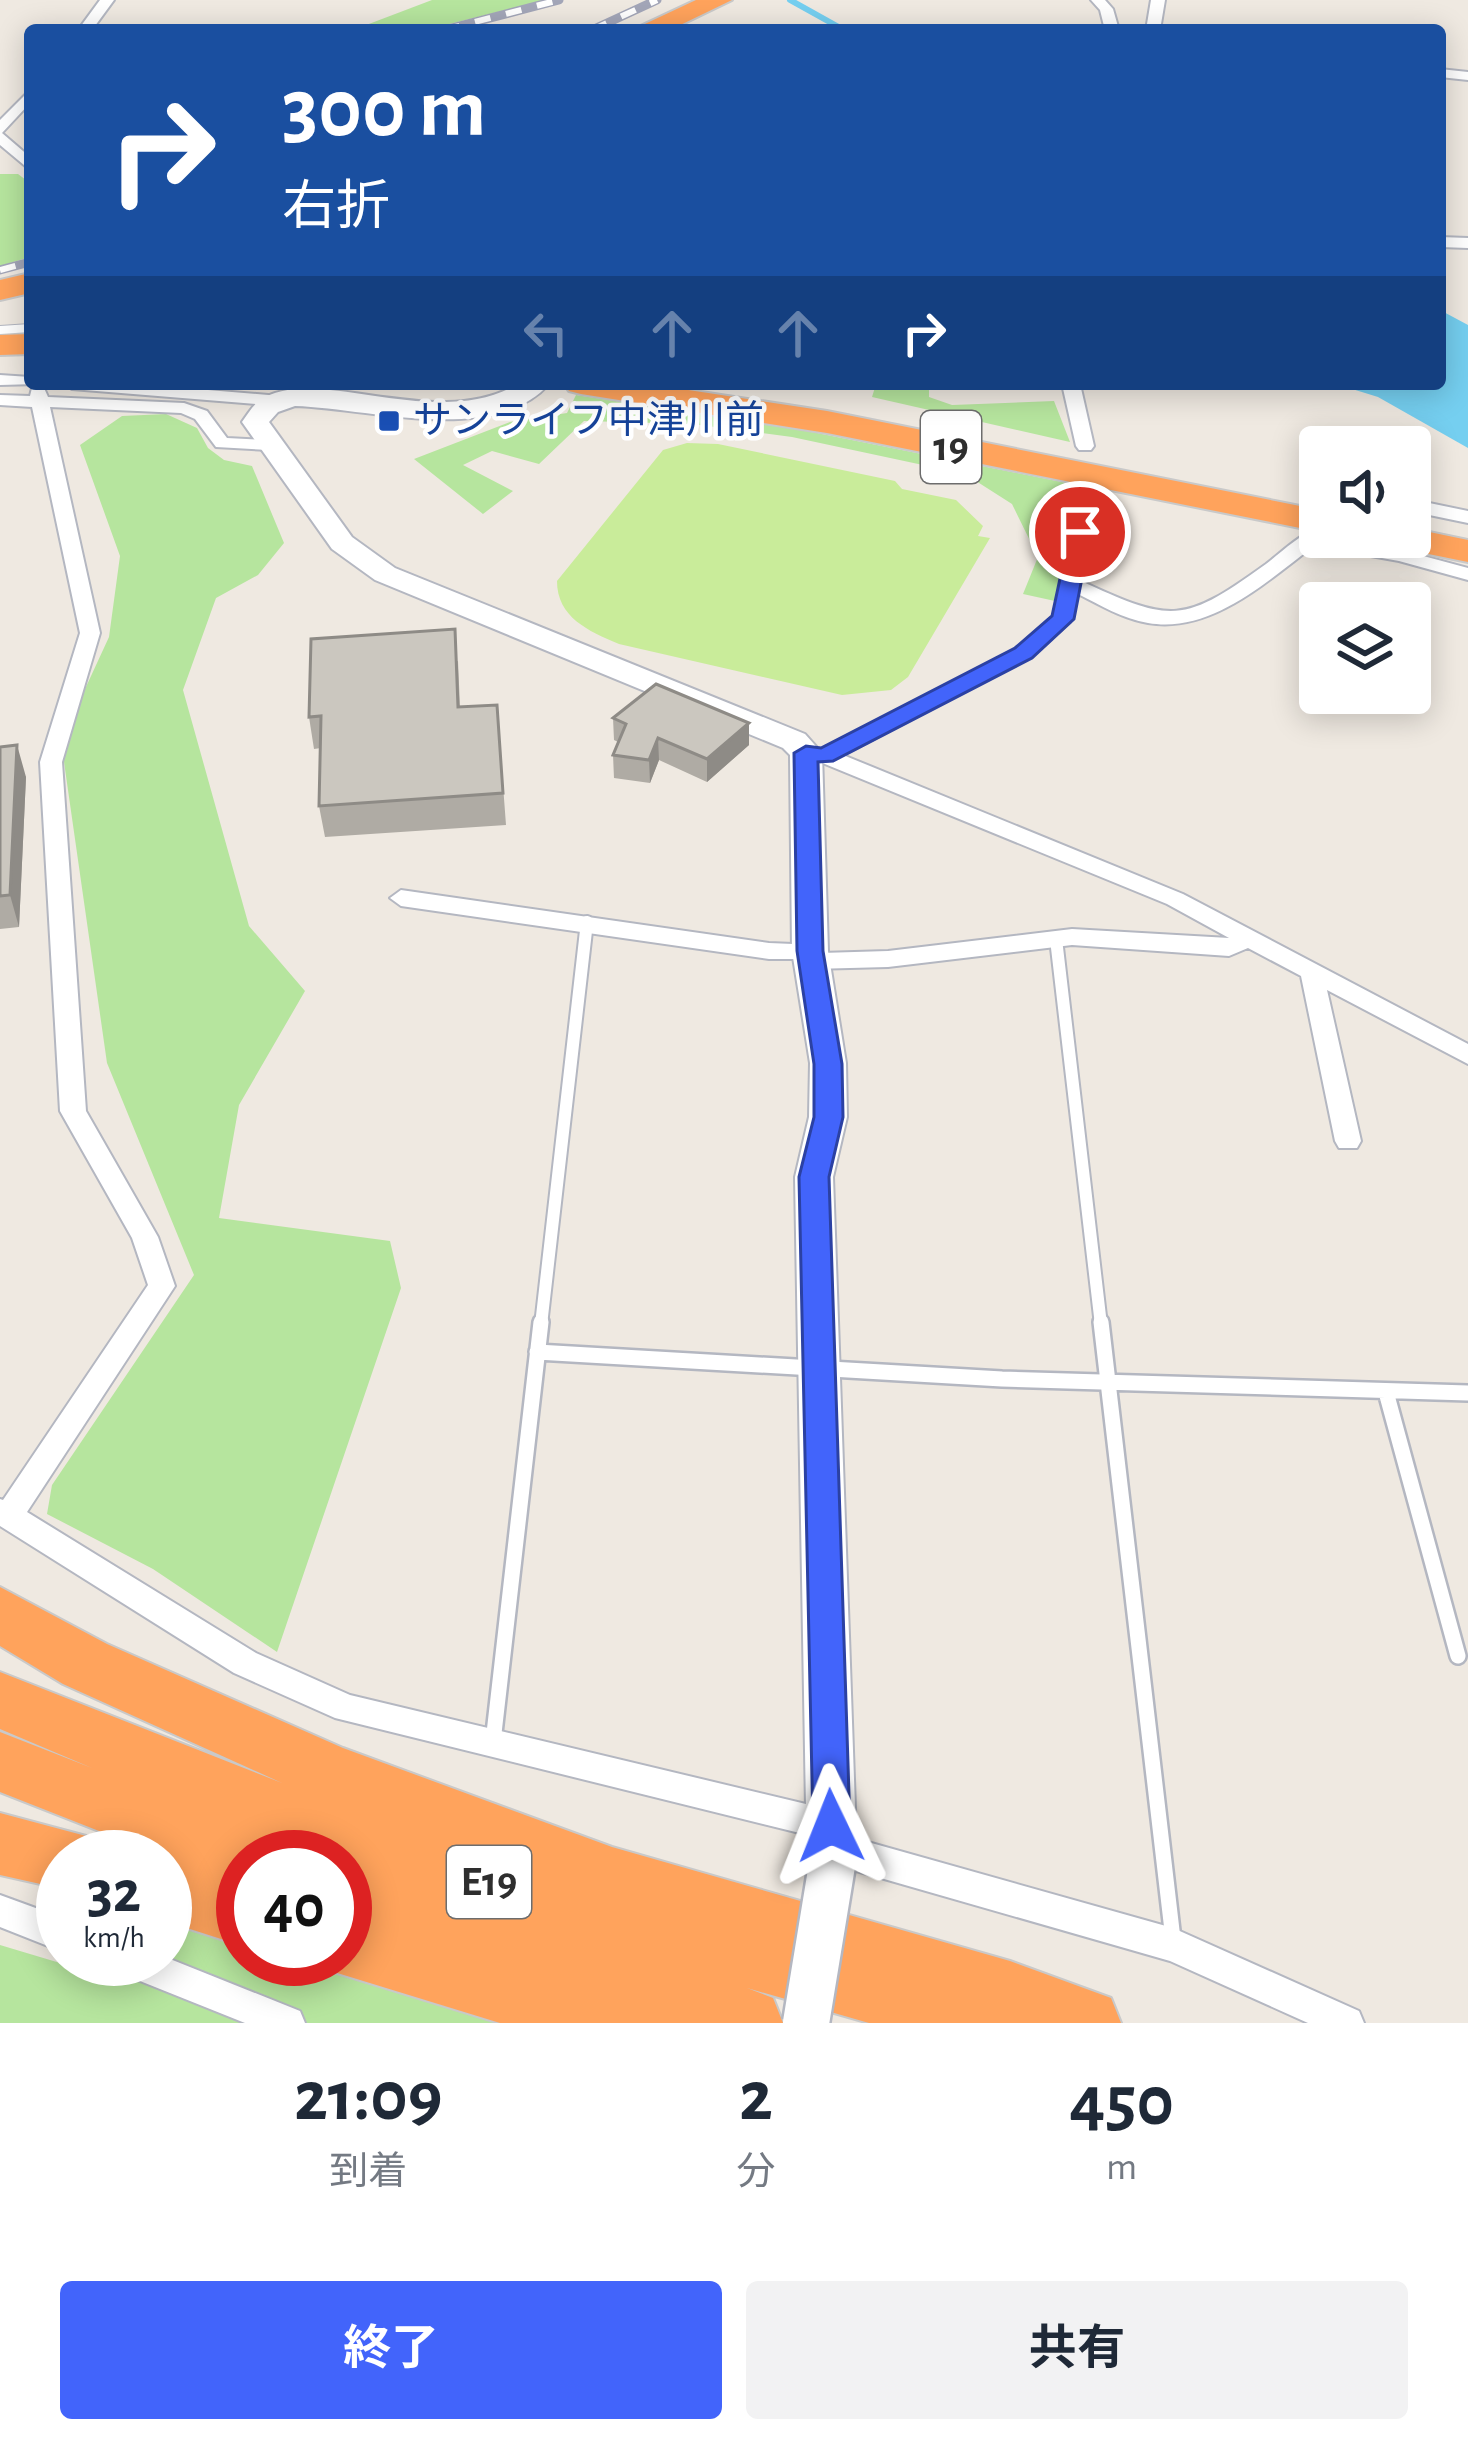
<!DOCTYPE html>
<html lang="ja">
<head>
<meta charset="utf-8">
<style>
  body { margin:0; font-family:"Alegreya Sans","Noto Sans JP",sans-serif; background:#f2f2f3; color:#1f2937; height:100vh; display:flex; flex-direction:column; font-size:45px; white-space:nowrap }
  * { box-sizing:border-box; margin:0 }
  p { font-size:39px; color:#747a83 }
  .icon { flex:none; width:66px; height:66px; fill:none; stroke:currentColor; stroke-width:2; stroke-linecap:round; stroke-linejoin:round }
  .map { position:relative; height:2023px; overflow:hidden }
  .sheet { display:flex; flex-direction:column; background:#fff; flex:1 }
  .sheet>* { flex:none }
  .banner { position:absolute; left:24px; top:24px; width:1422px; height:366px; border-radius:12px; box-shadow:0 6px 30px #0003; background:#1a4fa0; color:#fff; overflow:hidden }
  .controls { position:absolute; left:1299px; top:426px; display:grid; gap:24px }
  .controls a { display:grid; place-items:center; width:132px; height:132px; border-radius:12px; background:#fff; box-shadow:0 6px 30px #0003; font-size:60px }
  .speed { position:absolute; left:36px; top:1830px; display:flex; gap:24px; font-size:60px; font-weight:700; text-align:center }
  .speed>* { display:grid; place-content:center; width:156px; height:156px; border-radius:50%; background:#fff; box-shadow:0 6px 30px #0003; line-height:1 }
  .speed small { font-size:30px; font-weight:400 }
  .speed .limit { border:18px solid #d22; background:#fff; color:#111 }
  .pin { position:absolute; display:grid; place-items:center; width:102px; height:102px; color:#fff; margin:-51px; border:6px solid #fff; border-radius:50%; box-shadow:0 3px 12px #0007 }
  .me { position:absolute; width:132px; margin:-66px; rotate:358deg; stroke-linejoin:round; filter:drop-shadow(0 0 9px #0008) }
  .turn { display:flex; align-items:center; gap:42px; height:252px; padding:0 60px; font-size:54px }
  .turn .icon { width:156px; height:156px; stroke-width:2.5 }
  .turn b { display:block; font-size:84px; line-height:102px }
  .lanes { display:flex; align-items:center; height:114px; padding:0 60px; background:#0003; justify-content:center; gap:60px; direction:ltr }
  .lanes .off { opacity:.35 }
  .eta { display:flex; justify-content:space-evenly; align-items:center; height:204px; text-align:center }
  .eta b { font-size:72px; font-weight:700; line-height:84px }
  .button { display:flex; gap:24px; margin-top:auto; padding:24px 60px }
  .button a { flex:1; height:138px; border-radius:12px; background:#4264fb; color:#fff; font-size:48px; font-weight:700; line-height:138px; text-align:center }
  .button a+a { background:#f2f2f3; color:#1f2937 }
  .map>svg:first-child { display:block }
  .green { fill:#b6e59e }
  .pitch { fill:#c9ec9a }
  .water { fill:#75cff0 }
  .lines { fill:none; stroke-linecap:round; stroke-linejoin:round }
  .stream { stroke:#75cff0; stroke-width:6 }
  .lane-far2-casing { stroke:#b4b7c1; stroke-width:10 }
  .lane-far1-casing { stroke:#b4b7c1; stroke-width:16 }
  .lane-casing { stroke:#b4b7c1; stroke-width:20 }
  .street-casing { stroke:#b4b7c1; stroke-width:4 }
  .secondary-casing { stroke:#b4b7c1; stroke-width:4 }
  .highway-casing { stroke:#c9c9c9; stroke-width:4 }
  .lane-far2 { stroke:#fff; stroke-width:8 }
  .lane-far1 { stroke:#fff; stroke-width:12 }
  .lane { stroke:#fff; stroke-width:15 }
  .street { fill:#fff; fill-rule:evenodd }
  .secondary { fill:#fff; fill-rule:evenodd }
  .highway { fill:#ffa35c; fill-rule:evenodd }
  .rail-casing { stroke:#a3a6b8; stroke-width:9 }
  .rail { stroke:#fff; stroke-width:6; stroke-dasharray:16; stroke-linecap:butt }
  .secondary-bridge-casing { stroke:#b4b7c1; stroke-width:51; stroke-linecap:butt }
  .secondary-bridge { stroke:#fff; stroke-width:46 }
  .wall { fill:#afaba4 }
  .shaded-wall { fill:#8e8b86 }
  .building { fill:#cbc7bf; stroke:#8e8b86; stroke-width:3 }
  .route { fill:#4264fb; stroke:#2b41a3; stroke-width:3 }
  .transit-dot { fill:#1a4fb4; stroke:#fff; stroke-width:4.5 }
  .labels { text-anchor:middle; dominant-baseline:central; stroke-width:9; stroke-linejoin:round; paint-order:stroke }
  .far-transit-label { font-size:39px; fill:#164399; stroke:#fff; text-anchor:start }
  .shield { fill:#fff; stroke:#6d6d6d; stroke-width:3 }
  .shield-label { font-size:42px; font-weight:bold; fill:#2e2e2e }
</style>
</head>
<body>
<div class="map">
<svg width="1468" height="2023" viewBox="0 0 1468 2023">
  <rect width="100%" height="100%" fill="#efe9e1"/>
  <path class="green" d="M432,0H547L425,30H353Z
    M0,174H18L30,183V257L0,266Z
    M876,384H929V397L952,405L1054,401L1070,442L872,397Z
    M576,395L787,427L1077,485L1055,601L1023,594L1038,557L1012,504L965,474L792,437L692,424L584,421L539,464L492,451L463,465L513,491L483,514L414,459L510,422L567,413Z
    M166,414L197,428L208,448L224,460L252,466L284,543L258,575L216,598L183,690L249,926L305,991L239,1105L219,1218L390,1241L401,1288L277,1652L153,1569L47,1514L52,1485L194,1275L107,1063L61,741L109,637L120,556L80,445L122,416Z
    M165,1919L243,1940V1959H315L557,2023H0V1945L100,1975L117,1959H165Z"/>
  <path class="pitch" d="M687,443L718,444L895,481L902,489L956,500L983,526L978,536L990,538L908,677L891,690L842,695L619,644C588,631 557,617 557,581L663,450Z"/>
  <path class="water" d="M1440,310L1468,325V448L1378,397L1336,384H1440Z"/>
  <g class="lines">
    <path class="stream" d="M790,0L844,30"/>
    <g class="lane-far2-casing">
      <path id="lane-far2" d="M0,330L30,328"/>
    </g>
    <g class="lane-far1-casing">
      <path id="lane-far1" d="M1056,939L1101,1325
        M541,1325L587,922"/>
    </g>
    <g class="lane-casing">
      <path id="lane" d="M1101,1322L1173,1939
        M537,1352L1002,1379L1468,1393
        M1386,1392L1458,1656
        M493,1742L541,1322"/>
    </g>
    <g class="street-casing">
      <path id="street" d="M100,0H114L92,30H78Z
        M1091,0H1105L1113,9L1119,30H1105L1100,10Z
        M1151,0H1165L1160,30H1146Z
        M1440,69L1468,72V80L1440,77Z
        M30,90V103L2,133L30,157V170L0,145V120Z
        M1440,237L1468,238V248L1440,247Z
        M0,375L30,377V384H37L0,385Z
        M63,384H136L280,396L289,401L280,406L72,389Z
        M1062,384H1080L1094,446L1091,450H1079L1076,446Z
        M38,387L44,388L48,397L184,403L207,411L227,438L269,440L278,445L269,450L216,447L195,419L181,413L50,407L100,633L62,762L86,1111L158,1237L175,1286L27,1512L256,1653L350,1695L831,1810L843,1814L847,1825L843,1835L1173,1928L1359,2011L1364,2023H1308L1170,1961L832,1864L820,1859L816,1848L820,1838L335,1718L234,1673L0,1526V1499L3,1500L148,1285L132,1238L60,1111L40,762L80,633L32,407L0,405V395L30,396L32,388Z
        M1091,484L1100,490L1081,581C1172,623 1183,624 1266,564C1283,551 1300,534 1320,527V537L1401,550L1468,568V580L1399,561L1314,546C1267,581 1211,634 1148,623C1123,619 1100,605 1078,594L1070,622L1031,657L843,755L1183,894L1468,1044V1064L1327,990L1361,1141L1357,1148H1339L1335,1141L1301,976L1248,948L1229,956L1072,945L888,967L812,969L804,967L802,959H769L401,906L390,898L401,890L769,943L818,945L821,953L888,951L1072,929L1229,938L1167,904L820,762L798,758L795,753L806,746L822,749L1017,649L1054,616L1082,490Z
        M1410,499L1468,511V523L1410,511Z
        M0,1895L63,1918V1952L0,1927Z
        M165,1957L300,2011L305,2023H245L115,1971L110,1959Z"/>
    </g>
    <g class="secondary-casing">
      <path id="secondary" d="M518,384H549C494,446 367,408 295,406L278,412L269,422L352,537L395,568L805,734L822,753L828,951L846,1063L847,1117L833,1177L857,1865L850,1882L832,1889L814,1882L807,1865L795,1177L809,1117L810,1063L792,951L790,755L783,748L375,580L332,549L242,422C247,415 253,405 260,400C316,363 436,433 518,384Z"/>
    </g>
    <g class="highway-casing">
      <path id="highway" d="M696,0H732L670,30H632Z
        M30,273V293L0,300V280Z
        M30,334V354L0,355V335Z
        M564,384H649L827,411L1320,510V532L827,433L581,394L569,391Z
        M1410,528L1468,540V562L1384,545L1378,537H1410Z
        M0,1587L107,1644L343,1748L612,1847L1010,1961L1111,1998L1121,2023H869L747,1988L773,1998L783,2023H500L321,1968L317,1959H345V1857H320L268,1839L276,1857H243V1946L165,1921V1857L0,1792V1732L92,1768L0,1729V1672L282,1783L63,1684L0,1646Z
        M0,1813L86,1836L96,1857H63V1889L0,1875Z"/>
    </g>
    <use href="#lane-far2" class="lane-far2"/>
    <use href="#lane-far1" class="lane-far1"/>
    <use href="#lane" class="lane"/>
    <use href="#street" class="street"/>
    <use href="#secondary" class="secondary"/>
    <use href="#highway" class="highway"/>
    <g class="rail-casing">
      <path id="rail" d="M444,30L559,0
        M592,30L657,0
        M0,270L30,262"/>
    </g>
    <use href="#rail" class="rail"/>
    <g class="secondary-bridge-casing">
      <path id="secondary-bridge" d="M806,2023L832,1865"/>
    </g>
    <use href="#secondary-bridge" class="secondary-bridge"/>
  </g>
  <path class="wall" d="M458,661L460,707L497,705L506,825L325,837L319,806L321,748L314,749L309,717Z
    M613,718L749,723V745L707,782L659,760L650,783L614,778L613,755L618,742L614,740Z
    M0,747L26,777L19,927L0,929V932Z"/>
  <path class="shaded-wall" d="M749,723V745L707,782V759Z
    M658,738L659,760L650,783L649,760Z
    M17,745L26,777L19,927L10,895Z"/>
  <path class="building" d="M455,629L458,707L497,705L503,793L319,806L321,716L309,717L311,639Z
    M656,684L749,723L707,759L658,738L649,760L613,755L626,724L613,718Z
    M17,745L10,895L0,896V747Z"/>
  <path class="route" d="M1080,526L1091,532L1074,619L1032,658L833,761L818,762L823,951L842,1064L843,1117L829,1177L850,1826L844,1838L831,1843L818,1838L813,1826L799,1177L814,1117V1064L797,951L794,753L806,746L821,748L1015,648L1052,616L1070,532Z"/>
  <rect class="transit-dot" x="377" y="409" width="24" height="24" rx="6"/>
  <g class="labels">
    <g class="far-transit-label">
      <text x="413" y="421">サンライフ中津川前</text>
    </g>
    <g class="shield">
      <rect x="921" y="411" width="60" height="72" rx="9"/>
      <rect x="447" y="1846" width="84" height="72" rx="9"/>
    </g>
    <g class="shield-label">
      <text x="951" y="447">19</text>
      <text x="489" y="1882">E19</text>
    </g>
  </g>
</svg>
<div class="controls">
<a><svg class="icon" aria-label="sound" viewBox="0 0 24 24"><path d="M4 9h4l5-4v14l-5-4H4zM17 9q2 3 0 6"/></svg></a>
<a><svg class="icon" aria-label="layers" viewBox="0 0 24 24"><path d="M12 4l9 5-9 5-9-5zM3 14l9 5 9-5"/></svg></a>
</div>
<div class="speed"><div>32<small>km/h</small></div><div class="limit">40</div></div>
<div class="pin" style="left:1080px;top:532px;background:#d93025"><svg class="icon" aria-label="arrive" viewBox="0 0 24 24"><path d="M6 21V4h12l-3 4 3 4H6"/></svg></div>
<svg class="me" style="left:831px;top:1826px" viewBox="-20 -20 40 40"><path d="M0-17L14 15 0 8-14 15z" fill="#4264fb" stroke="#fff" stroke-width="4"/></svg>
<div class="banner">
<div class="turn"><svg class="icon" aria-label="right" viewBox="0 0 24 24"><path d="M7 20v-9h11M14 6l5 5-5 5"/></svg><div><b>300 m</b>右折</div></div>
<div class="lanes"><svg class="icon off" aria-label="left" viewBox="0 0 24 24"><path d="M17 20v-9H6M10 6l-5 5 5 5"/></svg><svg class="icon off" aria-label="ahead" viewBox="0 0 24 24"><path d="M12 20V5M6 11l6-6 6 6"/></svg><svg class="icon off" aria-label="ahead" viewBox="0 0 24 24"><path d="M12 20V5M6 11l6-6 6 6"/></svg><svg class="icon" aria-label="right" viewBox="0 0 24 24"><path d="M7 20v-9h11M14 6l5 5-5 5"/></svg></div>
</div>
</div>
<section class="sheet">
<div class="eta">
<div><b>21:09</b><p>到着</p></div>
<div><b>2</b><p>分</p></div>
<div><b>450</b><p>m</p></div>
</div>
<div class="button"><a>終了</a><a>共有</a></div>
</section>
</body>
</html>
